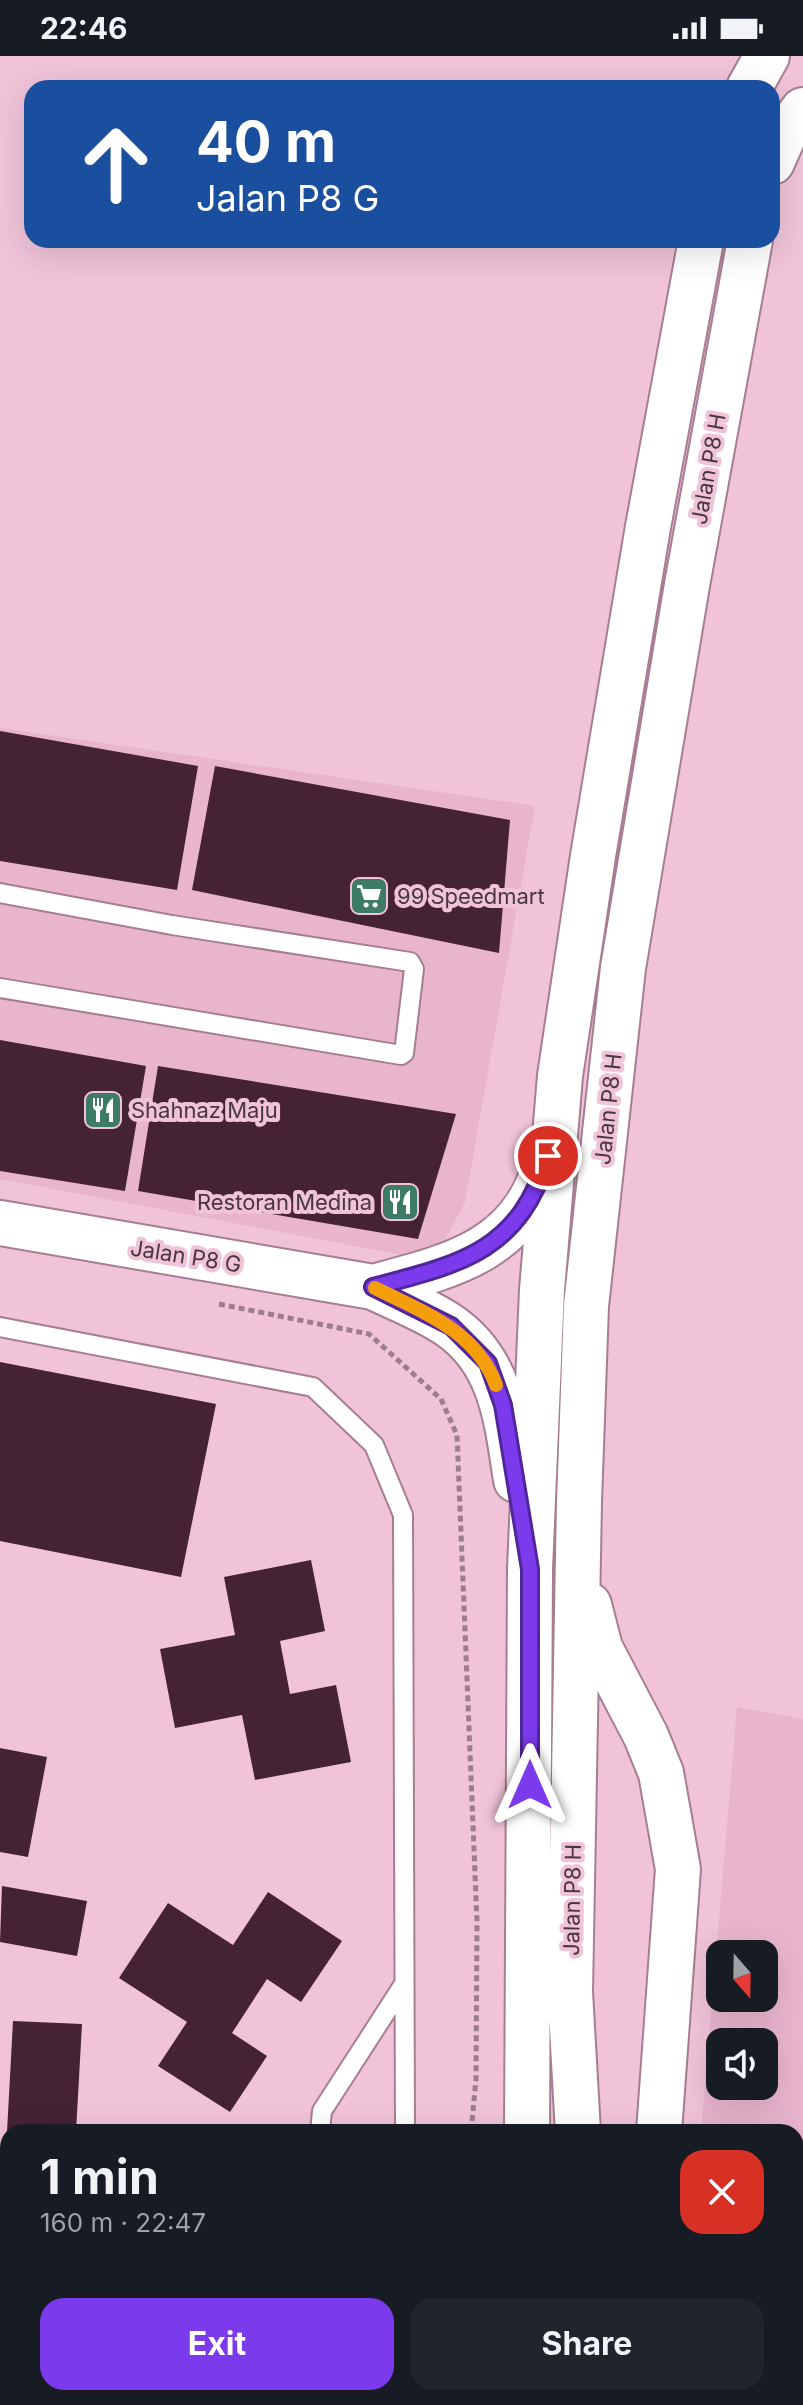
<!DOCTYPE html>
<html lang="en">
<head>
<meta charset="utf-8">
<style>
  body { margin:0; font-family:Inter,sans-serif; background:#20242c; color:#f1f3f6; height:100vh; display:flex; flex-direction:column; font-size:30px; white-space:nowrap }
  * { box-sizing:border-box; margin:0 }
  p { font-size:26px; color:#9ea1a6 }
  .icon { flex:none; width:44px; height:44px; fill:none; stroke:currentColor; stroke-width:2; stroke-linecap:round; stroke-linejoin:round }
  .map { position:relative; flex:1; overflow:hidden }
  .sheet { position:absolute; left:0px; top:2068px; width:804px; height:282px; display:flex; flex-direction:column; background:#171b24; border-radius:24px 24px 0 0; box-shadow:0 8px 32px #0002 }
  .sheet>* { flex:none }
  .hud { position:absolute; left:24px; top:24px; width:756px; height:168px; border-radius:24px; box-shadow:0 8px 32px #0002; background:#1a4fa0; color:#fff; overflow:hidden }
  .needle { width:52px; rotate:160deg }
  .buttons { position:absolute; left:706px; top:1884px; display:grid; gap:16px }
  .buttons a { display:grid; place-items:center; width:72px; height:72px; border-radius:16px; background:#171b24; box-shadow:0 8px 32px #0002; font-size:40px }
  .pin { position:absolute; display:grid; place-items:center; width:68px; height:68px; color:#fff; margin:-34px; border:4px solid #fff; border-radius:50%; box-shadow:0 2px 8px #0007 }
  .me { position:absolute; width:88px; margin:-44px; rotate:0deg; stroke-linejoin:round; filter:drop-shadow(0 0 6px #0008) }
  .turn { display:flex; align-items:center; gap:28px; height:168px; padding:0 40px; font-size:36px }
  .turn .icon { width:104px; height:104px; stroke-width:2.5 }
  .turn b { display:block; font-size:56px; line-height:68px }
  .round { display:grid; place-items:center; flex:none; width:84px; height:84px; border-radius:24px; background:#20242c }
  .headline { display:flex; align-items:center; justify-content:space-between; height:136px; padding:0 40px }
  h1 { font-size:48px; font-weight:700; line-height:60px }
  .primary-button { display:flex; gap:16px; margin-top:auto; padding:16px 40px }
  .primary-button a { flex:1; height:92px; border-radius:24px; background:#7c3aed; color:#fff; font-size:32px; font-weight:700; line-height:92px; text-align:center }
  .primary-button a+a { background:#20242c; color:#f1f3f6 }
  .status { display:flex; justify-content:space-between; align-items:center; height:56px; padding:0 40px; background:#171b24; direction:ltr }
  .status svg { height:22px; fill:currentColor }
  .map>svg:first-child { display:block }
  .built { fill:#e9b5cd; fill-rule:evenodd }
  .building { fill:#452234 }
  .lines { fill:none; stroke-linecap:round; stroke-linejoin:round }
  .service-casing { stroke:#a77e91; stroke-width:22 }
  .tertiary-casing { stroke:#a77e91; stroke-width:48 }
  .path { stroke:#9d7d8c; stroke-width:5; stroke-dasharray:6 4; stroke-linecap:butt }
  .service { stroke:#fff; stroke-width:18 }
  .tertiary { stroke:#fff; stroke-width:44 }
  .route-casing { stroke:#51269a; stroke-width:20 }
  .route { stroke:#7c3aed; stroke-width:14 }
  .slow { stroke:#f59e0b; stroke-width:14 }
  .labels { text-anchor:middle; dominant-baseline:central; stroke-width:8; stroke-linejoin:round; paint-order:stroke }
  .street-label { font-size:22px; fill:#49373f; stroke:#f0c3d8 }
  .poi-label { font-size:22px; fill:#49373f; stroke:#f0c3d8; text-anchor:start }
</style>
</head>
<body>
<div class="status"><b>22:46</b><svg viewBox="0 0 49 12"><path d="M0 12V9h3v3zM5 12V6h3v6zM10 12V3h3v9zM15 12V0h3v12zM26 1h20v11H26zM47 4h2v5h-2z"/></svg></div>
<div class="map">
<svg width="803" height="2349" viewBox="0 0 803 2349">
  <rect width="100%" height="100%" fill="#f0c3d8"/>
  <path class="built" d="M0,672L535,750L465,1146L434,1205L0,1123Z
    M737,1651L803,1663V2336L796,2329V2076H701ZM720,1898H764V1942H720ZM720,1986H764V2030H720Z"/>
  <path class="building" d="M0,675L198,710L177,834L0,805Z
    M215,710L510,764L499,897L192,834Z
    M0,984L146,1010L125,1135L0,1115Z
    M158,1010L456,1058L418,1183L138,1135Z
    M0,1306L216,1348L181,1521L0,1485Z
    M311,1504L325,1575L280,1585L290,1638L336,1629L351,1706L255,1724L242,1659L175,1672L160,1593L235,1579L224,1521Z
    M0,1692L47,1701L28,1801L0,1796Z
    M2,1830L87,1845L77,1900L0,1886Z
    M268,1836L342,1885L301,1946L267,1923L232,1977L267,2000L230,2056L158,2010L187,1966L119,1922L168,1847L233,1889Z
    M13,1965L82,1968L76,2076H7Z
    M8,2168V2342L27,2343L0,2349V2170Z"/>
  <g class="lines">
    <g class="service-casing">
      <path id="service" d="M0,837L172,869L410,906L414,913L404,997L401,999L0,932
        M0,1271L313,1331L374,1389L403,1459L405,2076
        M320,2076L322,2055L404,1928
        M71,2349L97,2342"/>
    </g>
    <g class="tertiary-casing">
      <path id="tertiary" d="M749,32L767,0
        M772,106L784,79L803,54
        M0,1167L373,1231C398,1243 427,1254 450,1270C502,1306 507,1366 516,1424
        M373,1231C447,1211 519,1196 544,1112
        M589,1549L600,1592L646,1680L661,1717L678,1813L659,2076
        M527,2076L530,1513L542,1234L560,1020L593,800L648,471L701,184
        M578,2076L570,1936L579,1446L586,1250L623,912L687,529L750,184
        M723,2342L732,2349
        M388,2349L398,2342
        M515,2349V2342
        M582,2349V2342"/>
    </g>
    <path class="path" d="M219,1248L369,1278L441,1343L457,1379L477,1866L476,2023L471,2076
      M272,2349L301,2342"/>
    <use href="#service" class="service"/>
    <use href="#tertiary" class="tertiary"/>
  </g>
  <g class="lines">
    <g class="route-casing">
      <path id="route" d="M530,1729V1513L503,1349L488,1307L451,1270L373,1231C460,1208 519,1196 548,1100"/>
    </g>
    <use href="#route" class="route"/>
    <path class="slow" d="M375,1232C423,1256 476,1275 496,1329"/>
  </g>
  <defs>
    <g id="supermarket-square" transform="scale(2)"><rect x="-9" y="-9" width="18" height="18" rx="4" fill="#3e7b66" stroke="#f0c3d8"/><path d="M-6-5.5h2.5l.6 2H6L4.5 2H-2.5L-4.4-4H-6ZM-1.5 3.2a1.3 1.3 0 1 0 .1 0ZM3 3.2a1.3 1.3 0 1 0 .1 0Z" fill="#fff"/></g>
    <g id="restaurant-square" transform="scale(2)"><rect x="-9" y="-9" width="18" height="18" rx="4" fill="#3e7b66" stroke="#f0c3d8"/><path d="M-5-6h1v4h1v-4h1v4h1v-4h1v5L-1.5 .5V6h-2V.5L-5-1ZM5-6V6H3V1.5H1.5Q1.5-4 5-6Z" fill="#fff"/></g>
  </defs>
  <g fill-rule="evenodd">
    <use href="#supermarket-square" x="369" y="840"/>
    <use href="#restaurant-square" x="103" y="1054"/>
    <use href="#restaurant-square" x="400" y="1146"/>
  </g>
  <g class="labels">
    <g class="street-label">
      <text transform="translate(708 413) rotate(-80)">Jalan P8 H</text>
      <text transform="translate(608 1053) rotate(-84)">Jalan P8 H</text>
      <text transform="translate(186 1200) rotate(9)">Jalan P8 G</text>
      <text transform="translate(572 1844) rotate(-89)">Jalan P8 H</text>
    </g>
    <g class="poi-label">
      <text x="397" y="840">99 Speedmart</text>
      <text x="131" y="1054">Shahnaz Maju</text>
      <text x="372" y="1146" text-anchor="end">Restoran Medina</text>
    </g>
  </g>
</svg>
<div class="buttons">
<a><svg class="needle" viewBox="-14 -14 28 28"><path d="M0-13l5 13h-10z" fill="#e53935"/><path d="M0 13l5-13h-10z" fill="#9ea1a6"/></svg></a>
<a><svg class="icon" aria-label="sound" viewBox="0 0 24 24"><path d="M4 9h4l5-4v14l-5-4H4zM17 9q2 3 0 6"/></svg></a>
</div>
<div class="pin" style="left:548px;top:1100px;background:#d93025"><svg class="icon" aria-label="arrive" viewBox="0 0 24 24"><path d="M6 21V4h12l-3 4 3 4H6"/></svg></div>
<svg class="me" style="left:530px;top:1729px" viewBox="-20 -20 40 40"><path d="M0-17L14 15 0 8-14 15z" fill="#7c3aed" stroke="#fff" stroke-width="4"/></svg>
<div class="hud">
<div class="turn"><svg class="icon" aria-label="ahead" viewBox="0 0 24 24"><path d="M12 20V5M6 11l6-6 6 6"/></svg><div><b>40 m</b>Jalan P8 G</div></div>
</div>
<section class="sheet">
<div class="headline"><div><h1>1 min</h1><p>160 m · 22:47</p></div><a class="round" style="background:#d93025;color:#fff"><svg class="icon" aria-label="close" viewBox="0 0 24 24"><path d="M6 6l12 12M18 6L6 18"/></svg></a></div>
<div class="primary-button"><a>Exit</a><a>Share</a></div>
</section>
</div>
</body>
</html>
